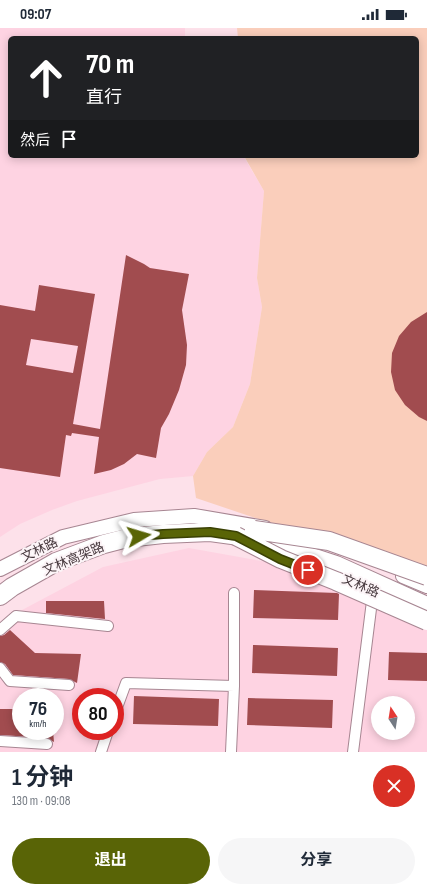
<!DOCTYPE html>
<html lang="zh">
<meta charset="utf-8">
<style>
:root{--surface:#fff;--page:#f6f6f7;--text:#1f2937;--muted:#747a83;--accent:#596406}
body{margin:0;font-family:"Sofia Sans Condensed","Noto Sans SC",sans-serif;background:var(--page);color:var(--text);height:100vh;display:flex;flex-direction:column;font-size:15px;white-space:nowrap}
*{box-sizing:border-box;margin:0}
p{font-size:13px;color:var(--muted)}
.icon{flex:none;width:22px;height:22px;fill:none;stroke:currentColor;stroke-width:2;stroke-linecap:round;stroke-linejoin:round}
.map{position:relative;height:724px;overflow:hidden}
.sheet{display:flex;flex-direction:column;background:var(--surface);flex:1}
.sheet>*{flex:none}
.banner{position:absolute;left:8px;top:8px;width:411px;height:122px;border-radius:6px;box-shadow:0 2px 10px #0003;background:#202124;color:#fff;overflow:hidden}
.needle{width:26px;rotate:348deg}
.controls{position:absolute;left:371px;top:668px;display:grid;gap:8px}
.controls a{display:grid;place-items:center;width:44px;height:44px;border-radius:50%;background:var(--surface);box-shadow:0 2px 10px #0003;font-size:20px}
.speed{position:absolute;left:12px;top:660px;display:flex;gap:8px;font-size:20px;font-weight:700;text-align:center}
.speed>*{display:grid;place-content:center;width:52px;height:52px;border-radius:50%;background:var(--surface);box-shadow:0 2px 10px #0003;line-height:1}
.speed small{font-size:10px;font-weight:400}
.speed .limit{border:6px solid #d22;background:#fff;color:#111}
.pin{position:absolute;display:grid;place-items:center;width:34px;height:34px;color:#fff;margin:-17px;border:2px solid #fff;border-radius:50%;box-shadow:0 1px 4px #0007}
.me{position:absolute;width:44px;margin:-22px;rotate:83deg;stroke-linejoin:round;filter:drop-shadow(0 0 3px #0008)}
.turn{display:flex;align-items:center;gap:14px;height:84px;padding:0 12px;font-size:18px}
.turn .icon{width:52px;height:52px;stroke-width:2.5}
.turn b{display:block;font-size:28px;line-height:34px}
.then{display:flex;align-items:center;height:38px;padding:0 12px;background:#0003;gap:8px;font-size:15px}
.round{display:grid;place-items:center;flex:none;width:42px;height:42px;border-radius:21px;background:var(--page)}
.summary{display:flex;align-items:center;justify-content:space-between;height:68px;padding:0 12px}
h1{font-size:24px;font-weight:700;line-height:30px}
.button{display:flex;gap:8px;margin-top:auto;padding:8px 12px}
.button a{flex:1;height:46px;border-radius:24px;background:var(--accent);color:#fff;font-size:16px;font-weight:700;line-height:46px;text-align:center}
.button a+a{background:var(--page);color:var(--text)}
.status{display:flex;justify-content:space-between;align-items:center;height:28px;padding:0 20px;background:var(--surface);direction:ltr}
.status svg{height:11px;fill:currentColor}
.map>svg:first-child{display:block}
.built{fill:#fed3e2;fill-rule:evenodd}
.green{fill:#facebb}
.building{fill:#a14c4f;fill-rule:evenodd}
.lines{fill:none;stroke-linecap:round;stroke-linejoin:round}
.street-casing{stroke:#a78692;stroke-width:12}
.secondary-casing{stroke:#a78692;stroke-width:16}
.highway-casing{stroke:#a78692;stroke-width:20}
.street{stroke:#fff;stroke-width:10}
.secondary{stroke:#fff;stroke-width:14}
.highway{stroke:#fff;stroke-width:18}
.highway-bridge-casing{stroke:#a78692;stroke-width:20;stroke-linecap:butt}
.highway-bridge{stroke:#fff;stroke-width:18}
.route-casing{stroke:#3a4104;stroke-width:10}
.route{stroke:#596406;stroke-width:7}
.labels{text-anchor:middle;stroke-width:4;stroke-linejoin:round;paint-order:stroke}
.street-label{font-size:13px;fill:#46383d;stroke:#fcf4f7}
</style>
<div class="status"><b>09:07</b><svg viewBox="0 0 49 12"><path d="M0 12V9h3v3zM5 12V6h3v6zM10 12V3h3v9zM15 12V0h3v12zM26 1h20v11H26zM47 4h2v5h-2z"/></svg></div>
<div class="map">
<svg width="427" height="724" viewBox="0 0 427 724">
<rect width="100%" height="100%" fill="#fde1ea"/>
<path class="built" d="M0 0H185V10H10V128L244 129 264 163 257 250 262 279 250 356 233 399 207 424 193 448 160 451 77 473 52 482 20 496 0 509Z
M189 520 267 534 345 563 427 601V724H0V596L7 590 103 539ZM21 669H55V703H21ZM81 669H115V703H81ZM378 675H408V705H378Z"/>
<path class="green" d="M237 0H427V548L196 470 193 448 207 424 233 399 250 356 262 279 257 250 264 163 244 128H417V10H238Z"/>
<path class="building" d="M126 227 144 236 150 240 189 246 182 282 187 317 186 337 179 362 169 386 161 400 156 430 137 426 124 436 111 442 94 446 99 409 72 405 71 408 66 407 60 449 0 440V277L35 283 39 257 95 266 73 396 100 401ZM31 311 78 318 73 345 26 337Z
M427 284V393L419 389 405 377 395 362 391 344 392 325 399 308 411 294Z
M254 562 337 565 339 566 338 592 253 590Z
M46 573H104L105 591 46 585Z
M10 602 35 625 81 626 77 655 69 651 13 647 5 636 0 634V608L4 607Z
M253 617 338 620 337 648 252 645Z
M389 624 427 625V653L388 652Z
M134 668 219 671 218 698 133 696Z
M248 670 333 672 332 700 247 697Z
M0 681H21V703H53L54 714 47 710 0 707Z"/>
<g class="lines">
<g class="street-casing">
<path id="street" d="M0 602 16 588 108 598
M0 640 10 653 69 657
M115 685 126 655 234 658
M0 713 47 716
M101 724 108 703
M231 724 234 658V565
M353 724 373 565"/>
</g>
<g class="secondary-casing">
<path id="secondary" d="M0 541 63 509 134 492 194 488 265 500
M403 548 427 558"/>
</g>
<g class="highway-casing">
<path id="highway" d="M0 568 12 559 56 534 104 516 127 510 163 506 210 504 254 510 336 537 427 578"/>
</g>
<use href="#street" class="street"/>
<use href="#secondary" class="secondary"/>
<use href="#highway" class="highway"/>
<g class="highway-bridge-casing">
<path id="highway-bridge" d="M254 502 329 513 427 548
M236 508 281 531 336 553 427 593"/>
</g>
<use href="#highway-bridge" class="highway-bridge"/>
</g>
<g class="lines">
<g class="route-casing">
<path id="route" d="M139 508 163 506 210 504 236 508 280 531 308 542"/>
</g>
<use href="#route" class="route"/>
</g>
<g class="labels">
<g class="street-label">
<text transform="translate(39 521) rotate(-26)" y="5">文林路</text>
<text transform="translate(73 530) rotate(-23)" y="5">文林高架路</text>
<text transform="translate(361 557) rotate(23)" y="5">文林路</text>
</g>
</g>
</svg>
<div class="controls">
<a><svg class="needle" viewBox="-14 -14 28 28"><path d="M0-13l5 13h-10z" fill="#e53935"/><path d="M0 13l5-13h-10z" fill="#747a83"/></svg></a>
</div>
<div class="speed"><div>76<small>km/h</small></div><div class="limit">80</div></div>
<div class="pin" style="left:308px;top:542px;background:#d93025"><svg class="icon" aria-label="arrive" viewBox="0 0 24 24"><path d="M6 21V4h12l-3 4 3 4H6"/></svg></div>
<svg class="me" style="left:139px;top:508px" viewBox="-20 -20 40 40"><path d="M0-17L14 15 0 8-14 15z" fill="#596406" stroke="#fff" stroke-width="4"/></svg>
<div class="banner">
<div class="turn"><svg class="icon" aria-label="ahead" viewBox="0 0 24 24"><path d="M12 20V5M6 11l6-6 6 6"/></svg><div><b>70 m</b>直行</div></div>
<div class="then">然后<svg class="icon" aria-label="arrive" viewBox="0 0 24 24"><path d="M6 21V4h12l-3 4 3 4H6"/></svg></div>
</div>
</div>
<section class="sheet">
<div class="summary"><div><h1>1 分钟</h1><p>130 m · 09:08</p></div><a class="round" style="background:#d93025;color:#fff"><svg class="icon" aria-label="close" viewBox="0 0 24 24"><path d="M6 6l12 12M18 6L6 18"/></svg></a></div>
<div class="button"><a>退出</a><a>分享</a></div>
</section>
